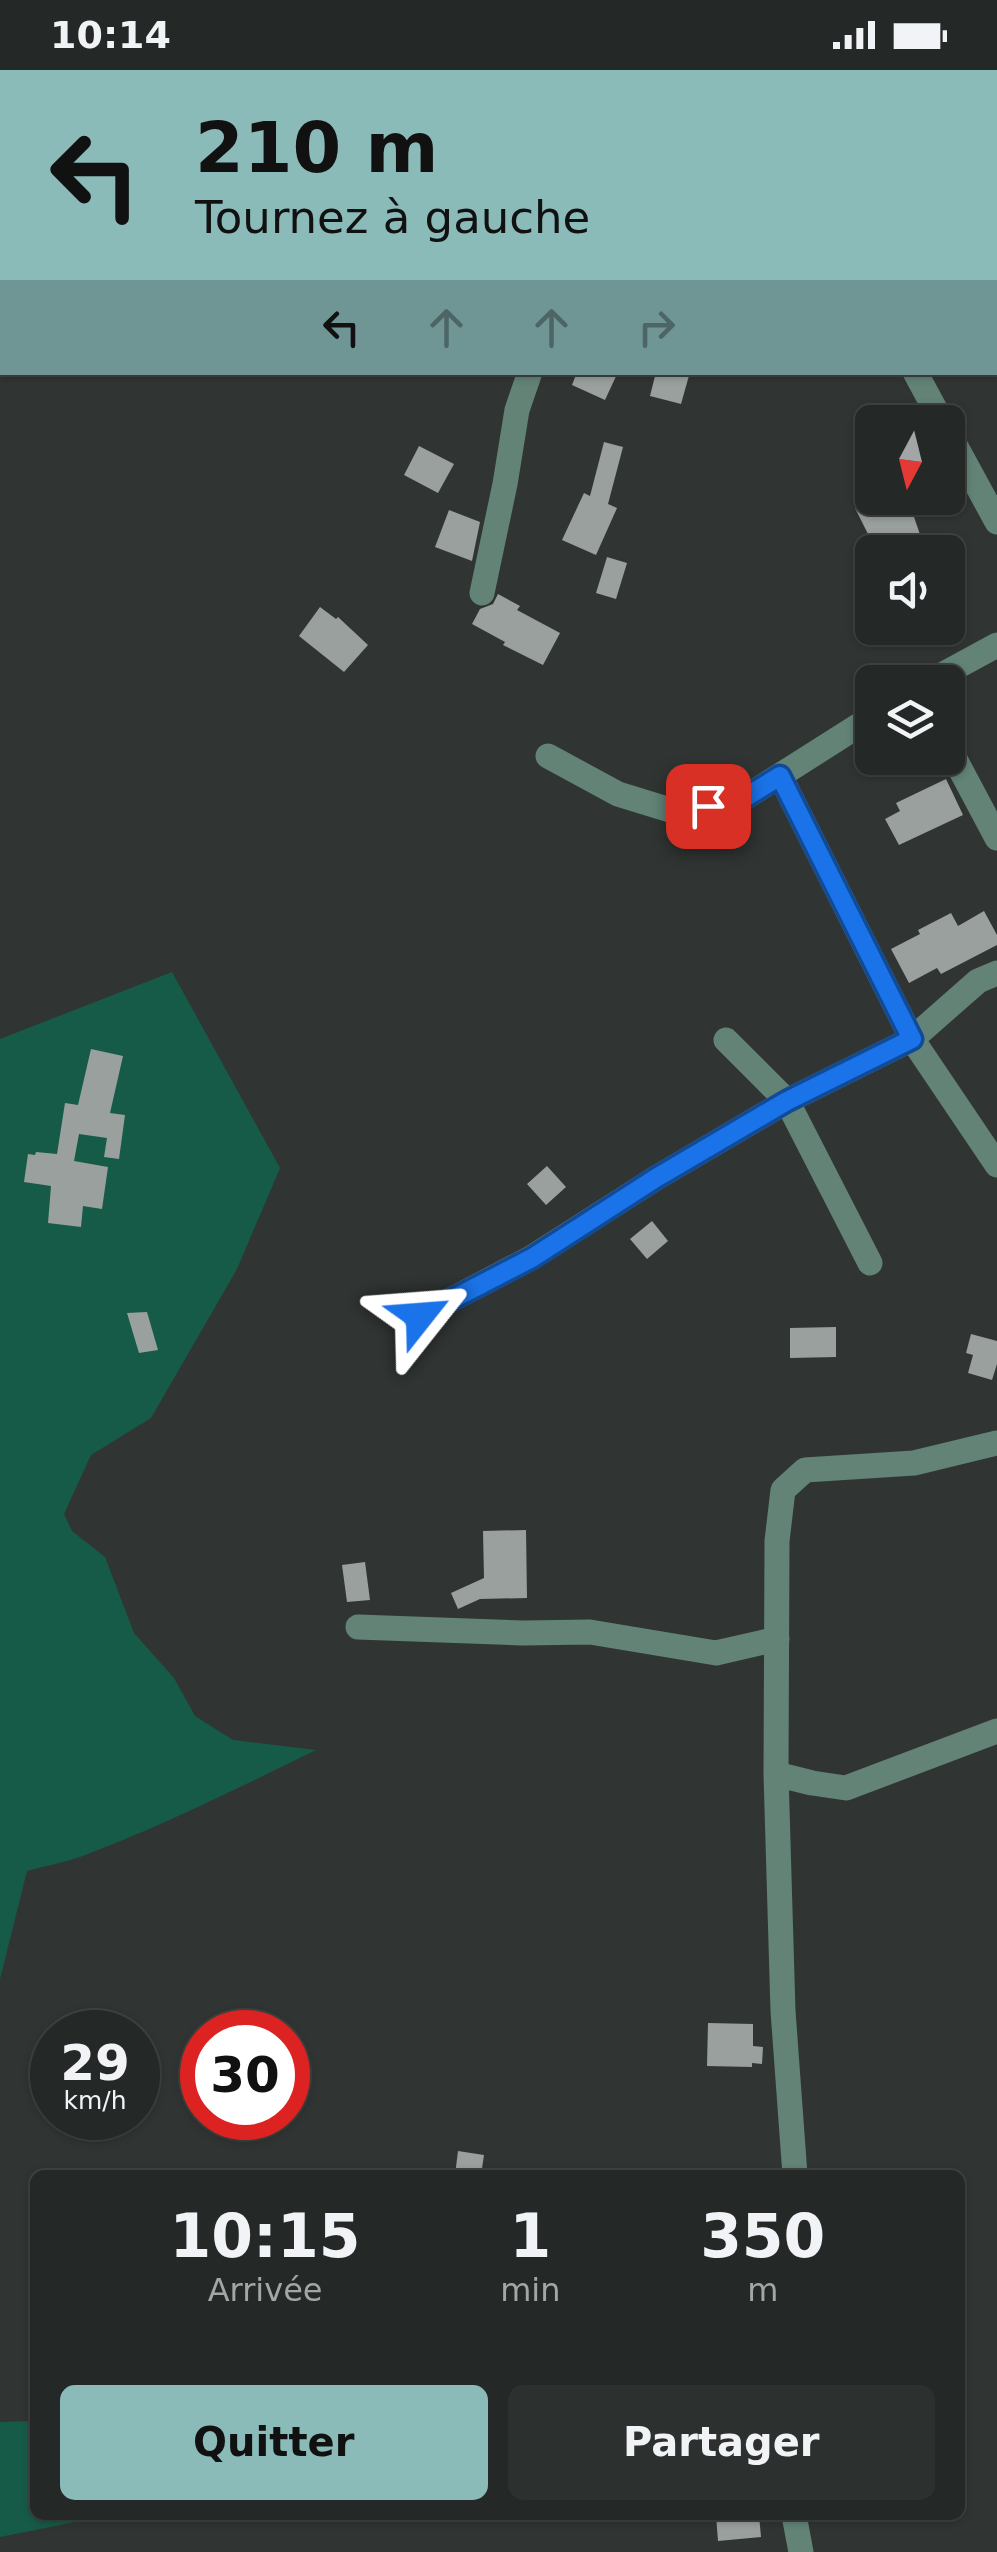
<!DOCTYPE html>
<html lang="fr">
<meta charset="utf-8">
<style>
:root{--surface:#242826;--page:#2c302e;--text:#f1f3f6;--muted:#a3a6a7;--line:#414443;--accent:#8bbbb9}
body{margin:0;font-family:"DejaVu Sans",sans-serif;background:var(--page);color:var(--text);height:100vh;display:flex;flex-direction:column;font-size:38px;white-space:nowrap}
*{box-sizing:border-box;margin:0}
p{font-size:32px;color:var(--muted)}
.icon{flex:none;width:55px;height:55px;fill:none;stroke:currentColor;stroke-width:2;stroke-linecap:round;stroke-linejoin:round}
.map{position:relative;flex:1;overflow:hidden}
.side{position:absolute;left:30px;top:2100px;width:935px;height:350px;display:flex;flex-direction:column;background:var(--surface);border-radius:15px;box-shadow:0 2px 8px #0004,0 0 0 2px var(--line)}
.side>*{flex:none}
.top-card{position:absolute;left:0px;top:0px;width:998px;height:305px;box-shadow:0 2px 8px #0004,0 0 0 2px var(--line);background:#8bbbb9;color:#111;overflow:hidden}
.needle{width:65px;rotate:187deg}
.controls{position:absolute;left:855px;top:335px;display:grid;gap:20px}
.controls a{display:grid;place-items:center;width:110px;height:110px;border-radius:15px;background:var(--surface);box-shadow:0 2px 8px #0004,0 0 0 2px var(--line);font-size:50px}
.speed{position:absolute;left:30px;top:1940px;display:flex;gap:20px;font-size:50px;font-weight:700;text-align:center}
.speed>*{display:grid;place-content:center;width:130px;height:130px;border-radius:50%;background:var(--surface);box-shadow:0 2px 8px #0004,0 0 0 2px var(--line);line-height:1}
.speed small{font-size:25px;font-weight:400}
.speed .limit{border:15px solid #d22;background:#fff;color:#111}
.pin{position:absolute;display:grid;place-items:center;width:85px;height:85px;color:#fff;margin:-42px;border-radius:20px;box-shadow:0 5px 15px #0006}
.me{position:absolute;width:110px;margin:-55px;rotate:62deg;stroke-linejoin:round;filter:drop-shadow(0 0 8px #0008)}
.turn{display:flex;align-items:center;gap:35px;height:210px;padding:0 30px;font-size:45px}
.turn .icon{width:130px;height:130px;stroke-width:2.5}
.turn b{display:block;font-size:70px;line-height:85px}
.lanes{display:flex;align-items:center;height:95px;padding:0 30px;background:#0003;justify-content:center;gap:50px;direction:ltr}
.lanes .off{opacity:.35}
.eta{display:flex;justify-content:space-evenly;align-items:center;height:170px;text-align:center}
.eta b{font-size:60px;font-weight:700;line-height:70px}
.action{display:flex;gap:20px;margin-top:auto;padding:20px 30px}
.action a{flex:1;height:115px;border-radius:15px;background:var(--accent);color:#111;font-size:40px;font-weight:700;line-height:115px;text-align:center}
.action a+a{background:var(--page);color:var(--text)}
.status{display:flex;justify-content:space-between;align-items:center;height:70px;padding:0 50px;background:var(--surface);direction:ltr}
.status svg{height:28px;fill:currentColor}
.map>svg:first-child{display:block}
.green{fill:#165b47}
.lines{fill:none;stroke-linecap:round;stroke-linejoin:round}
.stream{stroke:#475b54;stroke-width:5}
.building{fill:#9aa09d}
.minor{stroke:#628376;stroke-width:25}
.route-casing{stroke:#114b97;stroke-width:25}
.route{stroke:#1a73e8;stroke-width:18}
</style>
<div class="status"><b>10:14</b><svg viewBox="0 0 49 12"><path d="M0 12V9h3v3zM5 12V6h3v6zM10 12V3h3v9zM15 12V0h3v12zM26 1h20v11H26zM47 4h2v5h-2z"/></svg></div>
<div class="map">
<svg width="997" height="2482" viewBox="0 0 997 2482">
<rect width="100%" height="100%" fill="#303533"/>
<path class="green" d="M212 0H997V211L995 210V2H210Z
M172 902 280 1098 237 1199 151 1348 91 1385 64 1444 72 1461 105 1487 134 1563 174 1608 195 1646 233 1670 316 1680C238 1718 161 1757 80 1787 63 1793 44 1796 27 1801L0 1909V969Z
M35 2351V2445H110L0 2467V2352Z"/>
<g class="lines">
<path class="stream" d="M854 0 858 2
M557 2 559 0
M995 32H997"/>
</g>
<path class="building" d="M577 302H618L605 330 572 315Z
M656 302H690L681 334 650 326Z
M604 372 623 377 608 434 617 438 596 485 562 470 584 423 590 426Z
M419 376 454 394 438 423 404 405Z
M948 395 963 423 914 447 926 482H877L855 438 876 428H948Z
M449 440 480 452 472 491 435 477Z
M607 487 627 493 616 529 596 523Z
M498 524 520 536 517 540 560 563 543 595 503 575 505 572 472 554 480 539 493 534Z
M320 537 336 549 338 547 368 575 344 602 299 566Z
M946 709 963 745 899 775 885 749 900 741 896 733Z
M984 841 997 865V875L941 904 937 898 909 913 891 879 920 864 918 860 951 843 958 856Z
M91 979 123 986 110 1043 125 1045 119 1089 104 1087 107 1068 79 1064 74 1091 108 1097 102 1139 83 1136 81 1157 48 1153 51 1116 24 1112 28 1084 35 1085 36 1082 57 1084 65 1033 78 1035Z
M547 1096 566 1117 546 1135 527 1114Z
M652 1151 668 1171 647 1189 630 1169Z
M147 1242 158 1280 139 1283 127 1243Z
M836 1257V1287L790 1288V1258Z
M971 1264 997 1271V1294L992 1310 968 1303 973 1285 966 1283Z
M526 1460 527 1528 480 1529 458 1539 451 1523 484 1508 483 1461Z
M365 1492 370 1530 347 1532 342 1495Z
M708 1953 753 1954V1976L763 1977 762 1994 752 1993V1997L707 1996Z
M458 2081 484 2085 481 2105H455Z
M716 2445H759L761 2467 718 2471Z"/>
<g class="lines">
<path class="minor" d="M776 0 777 2
M915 302 942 352
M948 362 997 452
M482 523 505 414 517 340 530 302
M929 612 997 575
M948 676 997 768
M548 686 618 724 670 740 708 736 746 727 872 647
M780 706 912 969 997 1095
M726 970 787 1031 870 1193
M420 1246 531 1188 656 1108 787 1031 912 969 978 911 997 903
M358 1557 523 1563 590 1562 716 1583 777 1569
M776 1704 777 1471 783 1420 805 1400 914 1393 997 1373
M795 2105 783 1941 776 1704 812 1713 846 1718 997 1661
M794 2445 801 2482"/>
</g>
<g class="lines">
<g class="route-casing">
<path id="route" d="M420 1246 532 1188 656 1108 787 1031 912 969 780 706 746 727 708 736"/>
</g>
<use href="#route" class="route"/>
</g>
</svg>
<div class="controls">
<a><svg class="needle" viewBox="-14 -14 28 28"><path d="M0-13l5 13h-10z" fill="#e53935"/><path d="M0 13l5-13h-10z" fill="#a3a6a7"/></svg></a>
<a><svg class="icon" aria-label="sound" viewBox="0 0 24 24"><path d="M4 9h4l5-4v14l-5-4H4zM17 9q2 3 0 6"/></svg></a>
<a><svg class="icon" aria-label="layers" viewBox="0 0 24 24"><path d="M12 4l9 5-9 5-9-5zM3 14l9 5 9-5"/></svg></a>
</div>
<div class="speed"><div>29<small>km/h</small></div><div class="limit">30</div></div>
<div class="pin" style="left:708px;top:736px;background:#d93025"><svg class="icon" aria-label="arrive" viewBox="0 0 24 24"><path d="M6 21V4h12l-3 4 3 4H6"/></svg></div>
<svg class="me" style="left:420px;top:1246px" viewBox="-20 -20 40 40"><path d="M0-17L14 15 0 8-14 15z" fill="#1a73e8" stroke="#fff" stroke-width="4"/></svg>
<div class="top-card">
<div class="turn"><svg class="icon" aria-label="left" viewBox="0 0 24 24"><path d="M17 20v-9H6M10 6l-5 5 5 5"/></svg><div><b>210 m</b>Tournez à gauche</div></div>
<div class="lanes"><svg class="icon" aria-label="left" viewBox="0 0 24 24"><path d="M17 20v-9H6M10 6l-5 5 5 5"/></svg><svg class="icon off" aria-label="ahead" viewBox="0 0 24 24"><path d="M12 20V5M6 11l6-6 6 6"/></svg><svg class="icon off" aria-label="ahead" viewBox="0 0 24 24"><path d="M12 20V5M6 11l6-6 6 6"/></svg><svg class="icon off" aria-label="right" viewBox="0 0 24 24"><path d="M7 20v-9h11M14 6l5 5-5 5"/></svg></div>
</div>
<section class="side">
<div class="eta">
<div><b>10:15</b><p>Arrivée</p></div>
<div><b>1</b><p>min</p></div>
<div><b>350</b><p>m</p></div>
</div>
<div class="action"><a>Quitter</a><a>Partager</a></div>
</section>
</div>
